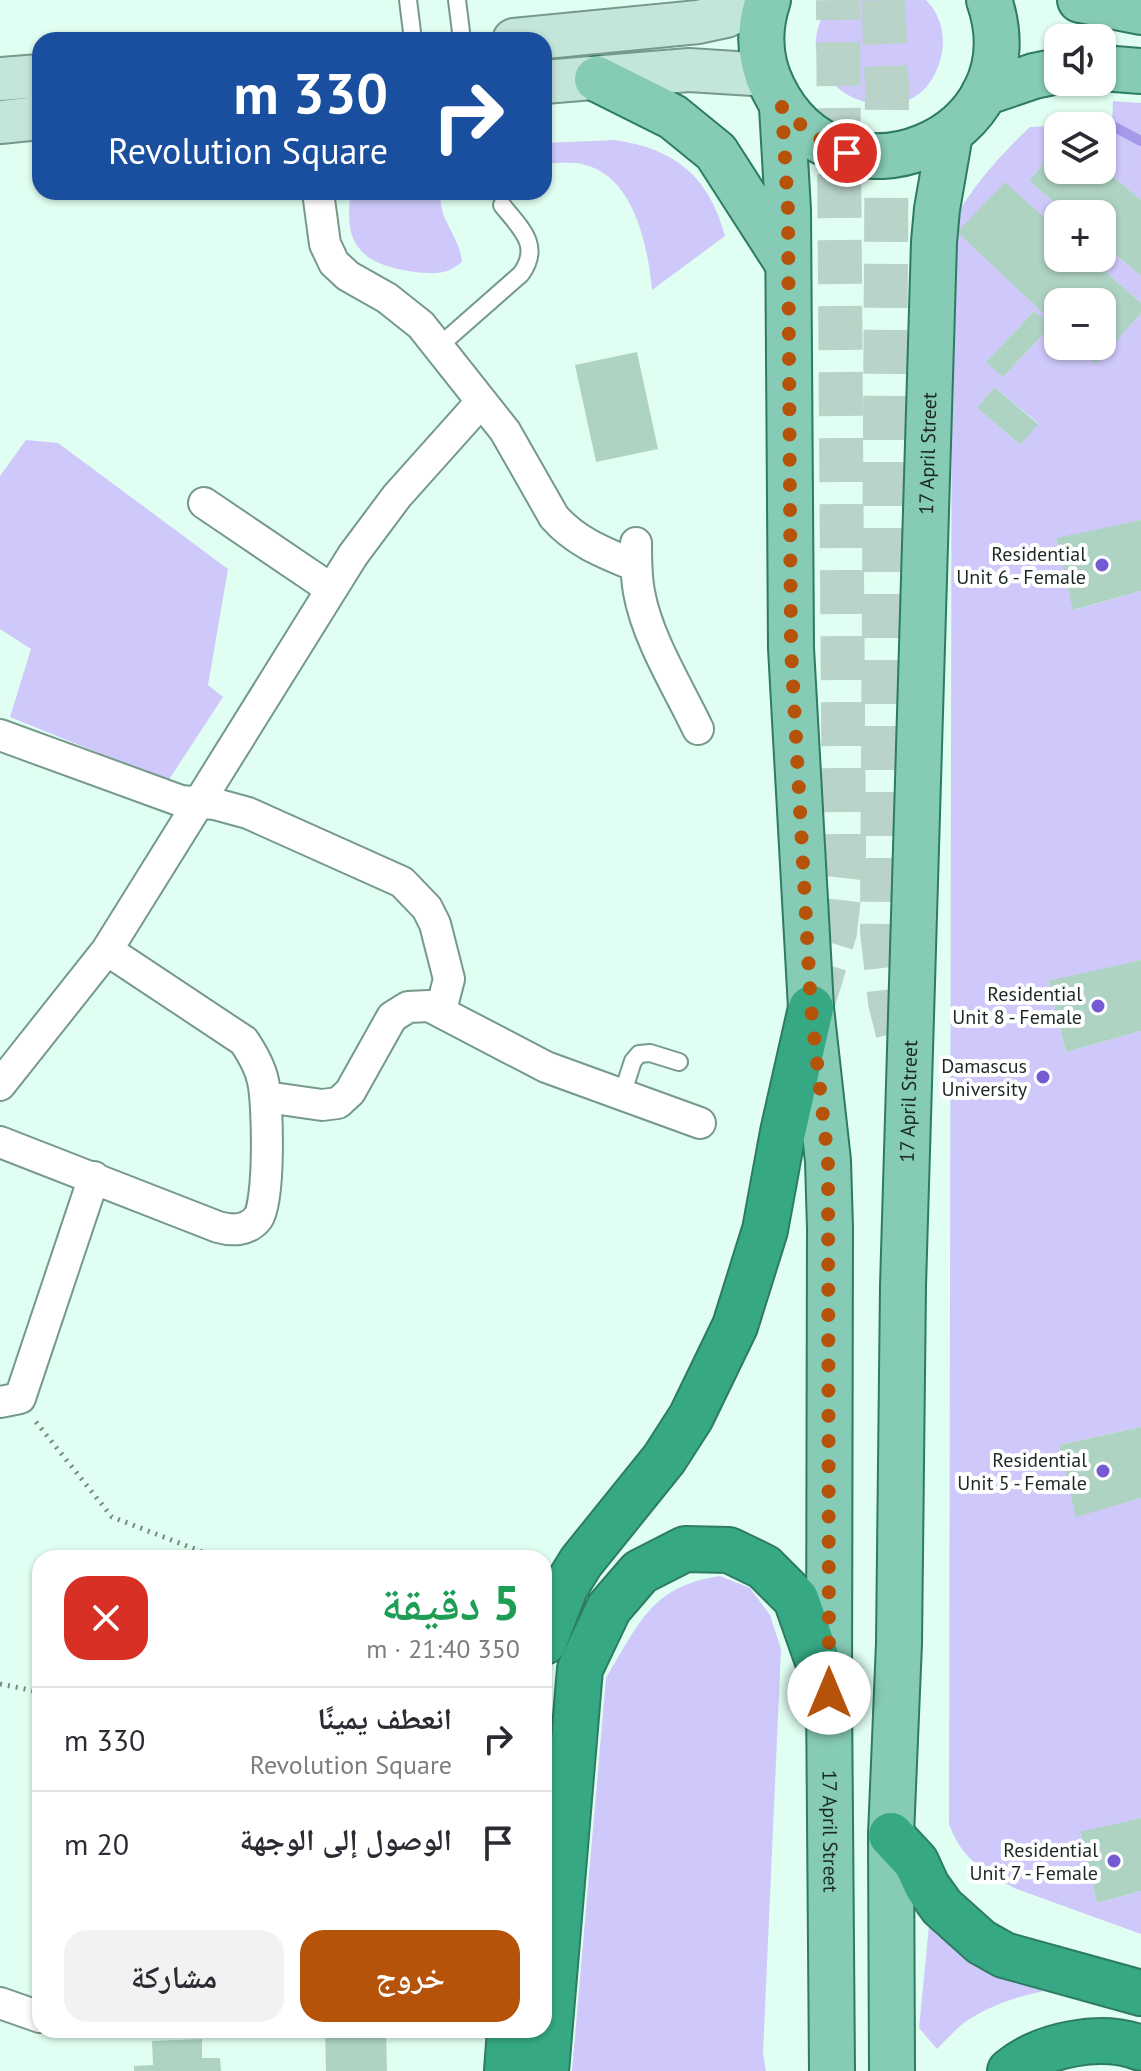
<!DOCTYPE html>
<html lang="ar">
<meta charset="utf-8">
<style>
:root{--surface:#fff;--page:#f2f2f3;--text:#2b2b33;--muted:#7c7c81;--line:#e1e1e2;--accent:#b45309}
body{margin:0;font-family:"PT Sans","Noto Naskh Arabic",sans-serif;background:var(--page);color:var(--text);direction:rtl;height:100vh;display:flex;flex-direction:column;font-size:30px;white-space:nowrap}
*{box-sizing:border-box;margin:0}
p{font-size:26px;color:var(--muted)}
.icon{flex:none;width:44px;height:44px;fill:none;stroke:currentColor;stroke-width:2;stroke-linecap:round;stroke-linejoin:round}
.map{position:relative;flex:1;overflow:hidden;direction:ltr}
.side{position:absolute;left:32px;top:1550px;width:520px;height:488px;display:flex;flex-direction:column;background:var(--surface);border-radius:24px;box-shadow:0 2px 6px #0004;direction:rtl}
.side>*{flex:none}
.banner{position:absolute;left:32px;top:32px;width:520px;height:168px;border-radius:24px;box-shadow:0 2px 6px #0004;direction:rtl;background:#1a4fa0;color:#fff;overflow:hidden}
.controls{position:absolute;left:1044px;top:24px;display:grid;gap:16px}
.controls a{display:grid;place-items:center;width:72px;height:72px;border-radius:16px;background:var(--surface);box-shadow:0 2px 6px #0004;font-size:40px}
.pin{position:absolute;display:grid;place-items:center;width:68px;height:68px;color:#fff;margin:-34px;border:4px solid #fff;border-radius:50%;box-shadow:0 2px 8px #0007}
.me{position:absolute;width:88px;margin:-44px;rotate:0deg;stroke-linejoin:round;filter:drop-shadow(0 0 6px #0008)}
.turn{display:flex;align-items:center;gap:28px;height:168px;padding:0 32px;font-size:36px}
.turn .icon{width:104px;height:104px;stroke-width:2.5}
.turn b{display:block;font-size:56px;line-height:68px}
.round{display:grid;place-items:center;flex:none;width:84px;height:84px;border-radius:24px;background:var(--page)}
.headline{display:flex;align-items:center;justify-content:space-between;height:136px;padding:0 32px}
h1{font-size:48px;font-weight:600;line-height:60px;color:#1e9e55}
.button{display:flex;gap:16px;margin-top:auto;padding:16px 32px}
.button a{flex:1;height:92px;border-radius:24px;background:var(--accent);color:#fff;font-size:32px;font-weight:600;line-height:92px;text-align:center}
.button a+a{background:var(--page);color:var(--text)}
ul{padding:0;list-style:none}
li{display:flex;align-items:center;gap:24px;height:104px;padding:0 32px;border-top:2px solid var(--line)}
li div{flex:1}
li b{display:block;font-size:30px}
li em{font-style:normal}
.map>svg:first-child{display:block}
.green{fill:#cec9fa;fill-rule:evenodd}
.lines{fill:none;stroke-linecap:round;stroke-linejoin:round}
.stream{stroke:#a599e9;stroke-width:10}
.building{fill:#aed3c3}
.primary-tunnel{stroke:#b9d3c8;stroke-width:44;stroke-dasharray:44 22;stroke-linecap:butt}
.lane-casing{stroke:#75998a;stroke-width:20}
.street-casing{stroke:#75998a;stroke-width:34}
.secondary-casing{stroke:#75998a;stroke-width:46}
.primary-casing{stroke:#2d7c62;stroke-width:48}
.highway-casing{stroke:#2d7c62;stroke-width:48}
.path{stroke:#768b82;stroke-width:5;stroke-dasharray:2 6;stroke-linecap:butt}
.lane{stroke:#fff;stroke-width:16}
.street{stroke:#fff;stroke-width:30}
.secondary{stroke:#c3e5da;stroke-width:42}
.primary{stroke:#86cbb5;stroke-width:44}
.highway{stroke:#36a984;stroke-width:44}
.route{stroke:#b45309;stroke-width:14;stroke-dasharray:0 25.2}
.poi-dot{fill:#765ad4;stroke:#fff;stroke-width:3}
.labels{text-anchor:middle;stroke-width:8;stroke-linejoin:round;paint-order:stroke}
.street-label{font-size:20px;fill:#1b2923;stroke:#fff}
.poi-label{font-size:20px;fill:#1b2923;stroke:#fff;text-anchor:end}
</style>
<div class="map">
<svg width="1141" height="2071" viewBox="0 0 1141 2071">
<rect width="100%" height="100%" fill="#e0fef1"/>
<path class="green" d="M833 0H926C941 15 946 37 941 57 918 155 765 86 833 0Z
M1113 101 1141 103V200L1102 167V126H1058V147L1029 181 1068 214H1058V230L1005 183 958 232 1058 327V346H1078L1096 363 1141 313V520L1056 539 1074 610 1141 591V960L1048 982 1066 1052 1141 1031V1427L1059 1445 1077 1516 1141 1498V1818L1080 1833 1097 1903 1141 1891V1934L1014 1888C983 1871 961 1858 949 1824L952 223C973 186 999 156 1030 127L1107 123 1112 125ZM1034 311 1050 327 1003 377 987 361ZM994 387 1038 423 1021 445 977 408Z
M615 140C675 149 709 176 725 236L652 290C648 246 634 175 582 164 570 162 556 163 544 164V143Z
M351 192H441C437 219 460 236 462 262 446 275 434 274 415 272 363 265 342 246 351 192Z
M1102 243 1141 276V303L1090 258H1102Z
M26 440 58 443 228 569 208 685 223 697 168 781 10 717 31 649 0 629V476Z
M720 1576 750 1588 770 1615 781 1649 763 2053 766 2071H572L606 1678C639 1624 651 1586 720 1576Z
M930 1916 1068 1987C1032 1992 996 2001 965 2022 955 2030 946 2040 937 2049L919 2028Z"/>
<g class="lines">
<path class="stream" d="M1107 123 1141 141"/>
</g>
<path class="building" d="M1058 147V170H1102V167L1141 200V276L1102 243V214H1068L1029 181Z
M1005 182 1058 230V258H1090L1141 303V313L1096 364 1078 346H1102V302H1058V327L957 232Z
M1034 311 1051 326 1003 377 986 362Z
M637 352 658 449 596 462 575 365Z
M994 387 1038 424 1021 445 977 408Z
M1141 520V591L1073 610 1056 538Z
M1141 960V1031L1066 1052 1048 981Z
M1141 1427V1498L1076 1517 1059 1445Z
M1141 1818V1891L1097 1903 1080 1832Z
M325 2030H386L387 2071H326Z
M202 2039V2058H220L221 2071H134V2066L153 2065 152 2041Z"/>
<g class="lines">
<path class="primary-tunnel" d="M883 0 887 85 882 931 890 1002 903 1054
M812 1006 835 932 844 853 838 0"/>
<g class="lane-casing">
<path id="lane" d="M408 0 413 40
M457 0 462 40
M438 347 521 274C542 245 520 228 502 205
M622 1095 633 1061 639 1054 650 1053 679 1062"/>
</g>
<g class="street-casing">
<path id="street" d="M318 192 325 244 334 263 348 276 387 298 421 325 505 431 554 517C577 543 605 553 636 566
M204 503 331 589
M636 543C636 559 636 576 639 592 647 638 678 687 698 729
M0 735 181 801 215 804 248 813 402 882 427 908 435 924 449 979 441 1010
M0 1085 107 950 353 555 397 496 481 402
M266 1097 322 1105 338 1103 350 1092 392 1017 408 1007 429 1006 546 1067 700 1123
M0 1142 218 1227C232 1231 248 1231 258 1218 270 1202 268 1102 263 1081 260 1066 252 1053 244 1041L107 950
M0 1402 20 1398 94 1177
M0 2003 40 2017"/>
</g>
<g class="secondary-casing">
<path id="secondary" d="M514 40 698 22 726 16 760 0
M0 79 40 76
M544 82 689 70 767 75
M0 122 40 118"/>
</g>
<g class="primary-casing">
<g id="primary">
<path d="M768 0C758 30 759 60 773 88 838 222 1038 140 989 0"/>
<path d="M1080 0 1141 12"/>
<path d="M1102 68 1141 71"/>
<path d="M597 79 673 117 716 152 788 264"/>
<path d="M984 93 1034 76 1058 71"/>
<path id="s1" d="M782 107 788 210 791 648 811 1008 828 1161 830 1228 829 1693 832 2071"/>
<path id="s2" d="M892 2071 891 1835 899 1643 903 1286 934 242 937 209 950 134"/>
</g>
</g>
<g class="highway-casing">
<path id="highway" d="M544 1642 565 1588 581 1562 664 1459 691 1417 735 1326 765 1230 783 1132 811 1008
M891 1835 916 1862 927 1886 942 1907 981 1942 1004 1955 1141 1993
M507 2071 510 2030
M546 2071 580 1669 609 1608 640 1572 685 1549 729 1550 764 1567 796 1599 829 1693
M1010 2071C1043 2044 1101 2033 1141 2048"/>
</g>
<path class="path" d="M36 1422 112 1517 218 1558
M0 1684 40 1692"/>
<use href="#lane" class="lane"/>
<use href="#street" class="street"/>
<use href="#secondary" class="secondary"/>
<use href="#primary" class="primary"/>
<use href="#highway" class="highway"/>
</g>
<g class="lines">
<path class="route" d="M829 1693 828 1161 811 1008 791 648 788 210 782 107C802 128 820 141 847 153"/>
</g>
<g class="poi-dot">
<circle cx="1102" cy="565" r="8"/>
<circle cx="1098" cy="1006" r="8"/>
<circle cx="1043" cy="1077" r="8"/>
<circle cx="1103" cy="1471" r="8"/>
<circle cx="1114" cy="1861" r="8"/>
</g>
<g class="labels">
<g class="street-label">
<text dy="7" stroke="none"><textPath href="#s2" startOffset="1618">17 April Street</textPath></text>
<text dy="7" stroke="none"><textPath href="#s2" startOffset="970">17 April Street</textPath></text>
<text dy="7" stroke="none"><textPath href="#s1" startOffset="1726">17 April Street</textPath></text>
</g>
<g class="poi-label">
<text x="1086" y="561">Residential<tspan x="1086" dy="23">Unit 6 - Female</tspan></text>
<text x="1082" y="1001">Residential<tspan x="1082" dy="23">Unit 8 - Female</tspan></text>
<text x="1027" y="1073">Damascus<tspan x="1027" dy="23">University</tspan></text>
<text x="1087" y="1467">Residential<tspan x="1087" dy="23">Unit 5 - Female</tspan></text>
<text x="1098" y="1857">Residential<tspan x="1098" dy="23">Unit 7 - Female</tspan></text>
</g>
</g>
</svg>
<div class="controls">
<a><svg class="icon" aria-label="sound" viewBox="0 0 24 24"><path d="M4 9h4l5-4v14l-5-4H4zM17 9q2 3 0 6"/></svg></a>
<a><svg class="icon" aria-label="layers" viewBox="0 0 24 24"><path d="M12 4l9 5-9 5-9-5zM3 14l9 5 9-5"/></svg></a>
<a>+</a>
<a>−</a>
</div>
<div class="pin" style="left:847px;top:153px;background:#d93025"><svg class="icon" aria-label="arrive" viewBox="0 0 24 24"><path d="M6 21V4h12l-3 4 3 4H6"/></svg></div>
<svg class="me" style="left:829px;top:1693px" viewBox="-20 -20 40 40"><circle r="19" fill="#fff"/><path d="M0-13L10 11 0 6-10 11z" fill="#b45309"/></svg>
<div class="banner">
<div class="turn"><svg class="icon" aria-label="right" viewBox="0 0 24 24"><path d="M7 20v-9h11M14 6l5 5-5 5"/></svg><div><b>330 m</b>Revolution Square</div></div>
</div>
<section class="side">
<div class="headline"><div><h1>5 دقيقة</h1><p>350 m · 21:40</p></div><a class="round" style="background:#d93025;color:#fff"><svg class="icon" aria-label="close" viewBox="0 0 24 24"><path d="M6 6l12 12M18 6L6 18"/></svg></a></div>
<ul>
<li><svg class="icon" aria-label="right" viewBox="0 0 24 24"><path d="M7 20v-9h11M14 6l5 5-5 5"/></svg><div><b>انعطف يمينًا</b><p>Revolution Square</p></div><em>330 m</em></li>
<li><svg class="icon" aria-label="arrive" viewBox="0 0 24 24"><path d="M6 21V4h12l-3 4 3 4H6"/></svg><div><b>الوصول إلى الوجهة</b></div><em>20 m</em></li>
</ul>
<div class="button"><a>خروج</a><a>مشاركة</a></div>
</section>
</div>
